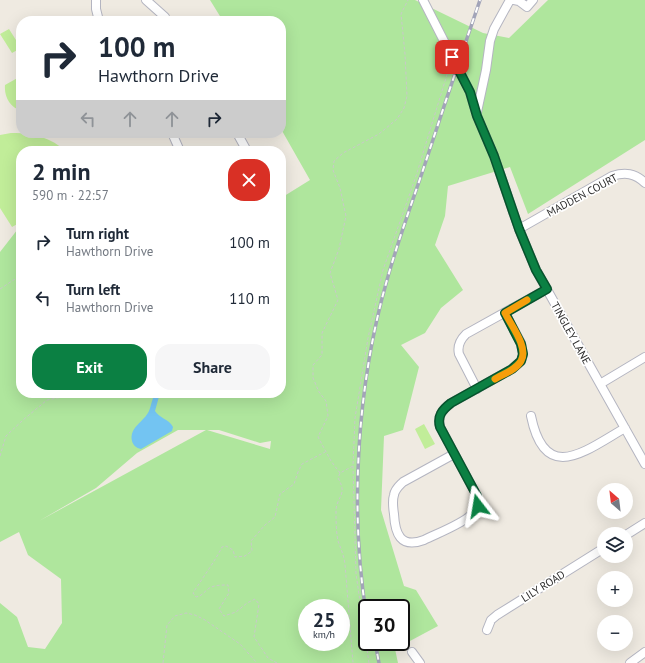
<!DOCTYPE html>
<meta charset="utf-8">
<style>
:root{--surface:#fff;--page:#f6f6f7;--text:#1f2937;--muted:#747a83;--accent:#0b8043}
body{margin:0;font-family:"PT Sans",sans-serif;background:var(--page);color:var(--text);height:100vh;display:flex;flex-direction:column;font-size:15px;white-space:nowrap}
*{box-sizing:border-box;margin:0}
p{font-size:13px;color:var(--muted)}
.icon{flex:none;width:22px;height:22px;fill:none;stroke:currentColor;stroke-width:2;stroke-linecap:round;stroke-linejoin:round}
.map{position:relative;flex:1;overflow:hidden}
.side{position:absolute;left:16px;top:146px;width:270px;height:252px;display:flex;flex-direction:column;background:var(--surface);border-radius:16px;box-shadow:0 4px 16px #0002}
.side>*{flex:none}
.top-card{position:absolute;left:16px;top:16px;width:270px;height:122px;border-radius:16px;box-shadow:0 4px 16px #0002;background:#fff;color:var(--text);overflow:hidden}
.needle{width:26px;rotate:332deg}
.buttons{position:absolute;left:597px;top:483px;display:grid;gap:8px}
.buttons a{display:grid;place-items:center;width:36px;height:36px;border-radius:50%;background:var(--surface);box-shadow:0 4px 16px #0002;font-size:20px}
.speed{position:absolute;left:298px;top:599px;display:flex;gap:8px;font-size:20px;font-weight:700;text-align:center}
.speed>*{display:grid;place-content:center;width:52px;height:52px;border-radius:50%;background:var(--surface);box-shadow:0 4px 16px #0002;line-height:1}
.speed small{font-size:10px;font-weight:400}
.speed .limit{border:2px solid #111;border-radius:6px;background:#fff;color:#111}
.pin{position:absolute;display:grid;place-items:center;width:34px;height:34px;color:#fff;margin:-17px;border-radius:8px;box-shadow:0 2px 6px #0006}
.me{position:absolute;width:44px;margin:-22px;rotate:346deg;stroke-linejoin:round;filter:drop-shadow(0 0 3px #0008)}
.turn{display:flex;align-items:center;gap:14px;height:84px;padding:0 16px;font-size:18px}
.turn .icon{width:52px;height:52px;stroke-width:2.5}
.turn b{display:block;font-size:28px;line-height:34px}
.lanes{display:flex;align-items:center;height:38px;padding:0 16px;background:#0003;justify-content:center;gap:20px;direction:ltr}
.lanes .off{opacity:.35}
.round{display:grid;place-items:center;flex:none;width:42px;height:42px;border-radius:16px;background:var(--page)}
.summary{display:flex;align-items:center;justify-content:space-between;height:68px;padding:0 16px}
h1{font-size:24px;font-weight:700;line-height:30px}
.primary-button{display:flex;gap:8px;margin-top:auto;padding:8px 16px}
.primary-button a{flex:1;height:46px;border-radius:16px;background:var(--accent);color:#fff;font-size:16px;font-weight:700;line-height:46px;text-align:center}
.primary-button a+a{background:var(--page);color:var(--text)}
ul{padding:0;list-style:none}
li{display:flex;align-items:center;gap:12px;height:56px;padding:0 16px}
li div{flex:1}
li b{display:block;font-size:15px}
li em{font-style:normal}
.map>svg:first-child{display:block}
.green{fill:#afe69d;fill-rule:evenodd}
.pitch{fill:#c1ed99}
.water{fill:#73c4f2}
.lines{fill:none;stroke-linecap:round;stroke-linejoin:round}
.minor-casing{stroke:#b4b5c1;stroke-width:10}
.path{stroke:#c9c9c9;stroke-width:1;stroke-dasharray:3 2;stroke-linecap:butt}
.minor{stroke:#fff;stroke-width:8}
.rail-casing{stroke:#a2a4b8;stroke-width:3.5}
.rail{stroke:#fff;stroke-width:2;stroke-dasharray:6;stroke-linecap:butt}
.route-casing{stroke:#07532c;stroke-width:10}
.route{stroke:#0b8043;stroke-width:7}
.slow{stroke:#f59e0b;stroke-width:7}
.labels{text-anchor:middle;stroke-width:3.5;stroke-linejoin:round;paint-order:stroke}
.street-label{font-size:11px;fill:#2e2e2e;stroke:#fff}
</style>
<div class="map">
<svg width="645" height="663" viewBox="0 0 645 663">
<rect width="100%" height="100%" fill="#efeae1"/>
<path class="green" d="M210 0H415L483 33 509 38 548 0H645V140L528 214 510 167 448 186 445 216 435 245 463 290 441 308 425 333 401 345 419 367 403 430 384 436 381 510 404 586 416 590 438 626 395 649 398 663H0V603L17 617 28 647 45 649 62 623 61 579 28 555 19 532 0 542V252L21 225V393H281V198L310 180 281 129V21H223ZM178 430H206L39 521 96 488 137 453ZM207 430H219L260 443 271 441 270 449ZM307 608H341V642H307ZM367 608H401V642H367Z"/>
<path class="pitch" d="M9 29 21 48 12 53 0 34Z
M21 76V111C10 107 4 97 5 85Z
M11 133C31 132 50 137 66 151H21V222L12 227 0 208V135Z
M424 424 435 444 425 449 415 429Z"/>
<path class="water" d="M155 393H160L155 411C159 418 169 419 173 427L172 431 141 449C136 448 133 445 132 441 129 427 144 422 149 411 151 406 152 399 155 393Z"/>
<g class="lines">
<g class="minor-casing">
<path id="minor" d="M96 0V9L99 21
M146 0 165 17
M423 0 470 92 477 116 494 156 519 229 536 270 645 464
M514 0 519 1 527 7 533 0
M477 112 486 70 490 41 494 29 510 0
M172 133 180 151
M237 133 247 151
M519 229 612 176C625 172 635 173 645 183
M600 384 645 357
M477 389 459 354C457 346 460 340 466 334L547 289
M531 416C545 485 585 451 625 428
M454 454 403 482C399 486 395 489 394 495 392 501 393 507 394 514 395 533 400 549 424 540 436 534 462 524 471 515 477 510 479 503 477 496L440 427C437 416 442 410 451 403L512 369 521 361 523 355 521 343 505 313
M626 535 645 523
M487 630 491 620 497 615 604 548
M412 652 420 663
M630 663 645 652"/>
</g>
<path class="path" d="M0 289 21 275
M0 456 6 436 23 420 47 400 68 396 73 393
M353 466 340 473 338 478C348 495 337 496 336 510 336 519 336 531 338 541 341 549 344 556 345 564L353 663
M340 473 331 461 318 437 328 416 326 401 319 392 313 378V365L322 355V333L338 300 330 273 339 249 346 216 340 188 333 170 334 161 343 153 379 134 397 119 404 108 407 96 405 54 401 14 408 0
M163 663 167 625 175 616 186 613 195 615 205 620 240 644 257 663
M277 663 268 658 254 637 259 604 255 599 247 603 236 612 224 616 219 609 229 593 228 585C221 585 213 585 208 589 203 593 202 596 196 597L193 593C203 577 214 563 222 547L226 546 233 550 235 557 245 556 252 551 251 541 265 525 275 517 280 494 294 484 298 472 302 464 325 452
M369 663 356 574 353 466 355 418 368 338 383 270 416 176 449 68"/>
<use href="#minor" class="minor"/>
<g class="rail-casing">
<path id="rail" d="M367 619C349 511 357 385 387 280 397 244 410 208 422 173 441 115 460 58 480 0
M375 642 379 663"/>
</g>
<use href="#rail" class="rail"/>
</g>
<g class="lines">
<g class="route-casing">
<path id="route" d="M452 57 470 92 477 116 494 156 519 229 536 270 547 289 505 313 521 344 523 354 521 361 512 369 451 403C442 410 437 416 440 427L477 496 479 502 478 506"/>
</g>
<use href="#route" class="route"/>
<path class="slow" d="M495 379C503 374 516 370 521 361 529 348 511 325 505 313L527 300"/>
</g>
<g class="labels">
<g class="street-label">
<text transform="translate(582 195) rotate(-28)" y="4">MADDEN COURT</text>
<text transform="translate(571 333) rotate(61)" y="4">TINGLEY LANE</text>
<text transform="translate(543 586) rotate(-32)" y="4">LILY ROAD</text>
</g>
</g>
</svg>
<div class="buttons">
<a><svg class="needle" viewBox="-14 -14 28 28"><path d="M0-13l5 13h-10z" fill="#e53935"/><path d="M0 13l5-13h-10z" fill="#747a83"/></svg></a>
<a><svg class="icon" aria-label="layers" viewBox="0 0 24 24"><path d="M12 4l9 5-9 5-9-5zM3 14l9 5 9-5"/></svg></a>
<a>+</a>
<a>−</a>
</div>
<div class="speed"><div>25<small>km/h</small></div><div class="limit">30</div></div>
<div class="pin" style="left:452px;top:57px;background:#d93025"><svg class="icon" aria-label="arrive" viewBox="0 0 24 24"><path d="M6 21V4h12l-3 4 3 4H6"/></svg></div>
<svg class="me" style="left:478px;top:506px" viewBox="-20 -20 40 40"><path d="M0-17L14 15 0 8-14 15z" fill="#0b8043" stroke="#fff" stroke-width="4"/></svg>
<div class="top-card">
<div class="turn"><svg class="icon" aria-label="right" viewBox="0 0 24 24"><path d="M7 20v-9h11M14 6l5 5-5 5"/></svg><div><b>100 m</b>Hawthorn Drive</div></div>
<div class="lanes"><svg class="icon off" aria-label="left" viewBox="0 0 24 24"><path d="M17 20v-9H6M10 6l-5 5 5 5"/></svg><svg class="icon off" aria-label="ahead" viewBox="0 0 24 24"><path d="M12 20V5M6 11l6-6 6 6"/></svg><svg class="icon off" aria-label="ahead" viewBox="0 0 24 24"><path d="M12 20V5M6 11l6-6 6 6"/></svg><svg class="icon" aria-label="right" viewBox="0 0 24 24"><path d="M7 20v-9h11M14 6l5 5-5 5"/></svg></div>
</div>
<section class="side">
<div class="summary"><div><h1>2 min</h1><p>590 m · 22:57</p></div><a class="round" style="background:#d93025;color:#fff"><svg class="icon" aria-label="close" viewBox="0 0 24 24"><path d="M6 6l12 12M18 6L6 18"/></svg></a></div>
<ul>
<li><svg class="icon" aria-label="right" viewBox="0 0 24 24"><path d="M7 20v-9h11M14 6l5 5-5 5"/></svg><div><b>Turn right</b><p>Hawthorn Drive</p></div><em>100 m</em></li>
<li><svg class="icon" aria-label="left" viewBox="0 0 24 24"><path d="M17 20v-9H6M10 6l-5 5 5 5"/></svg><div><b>Turn left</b><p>Hawthorn Drive</p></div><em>110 m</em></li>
</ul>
<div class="primary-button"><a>Exit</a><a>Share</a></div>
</section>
</div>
